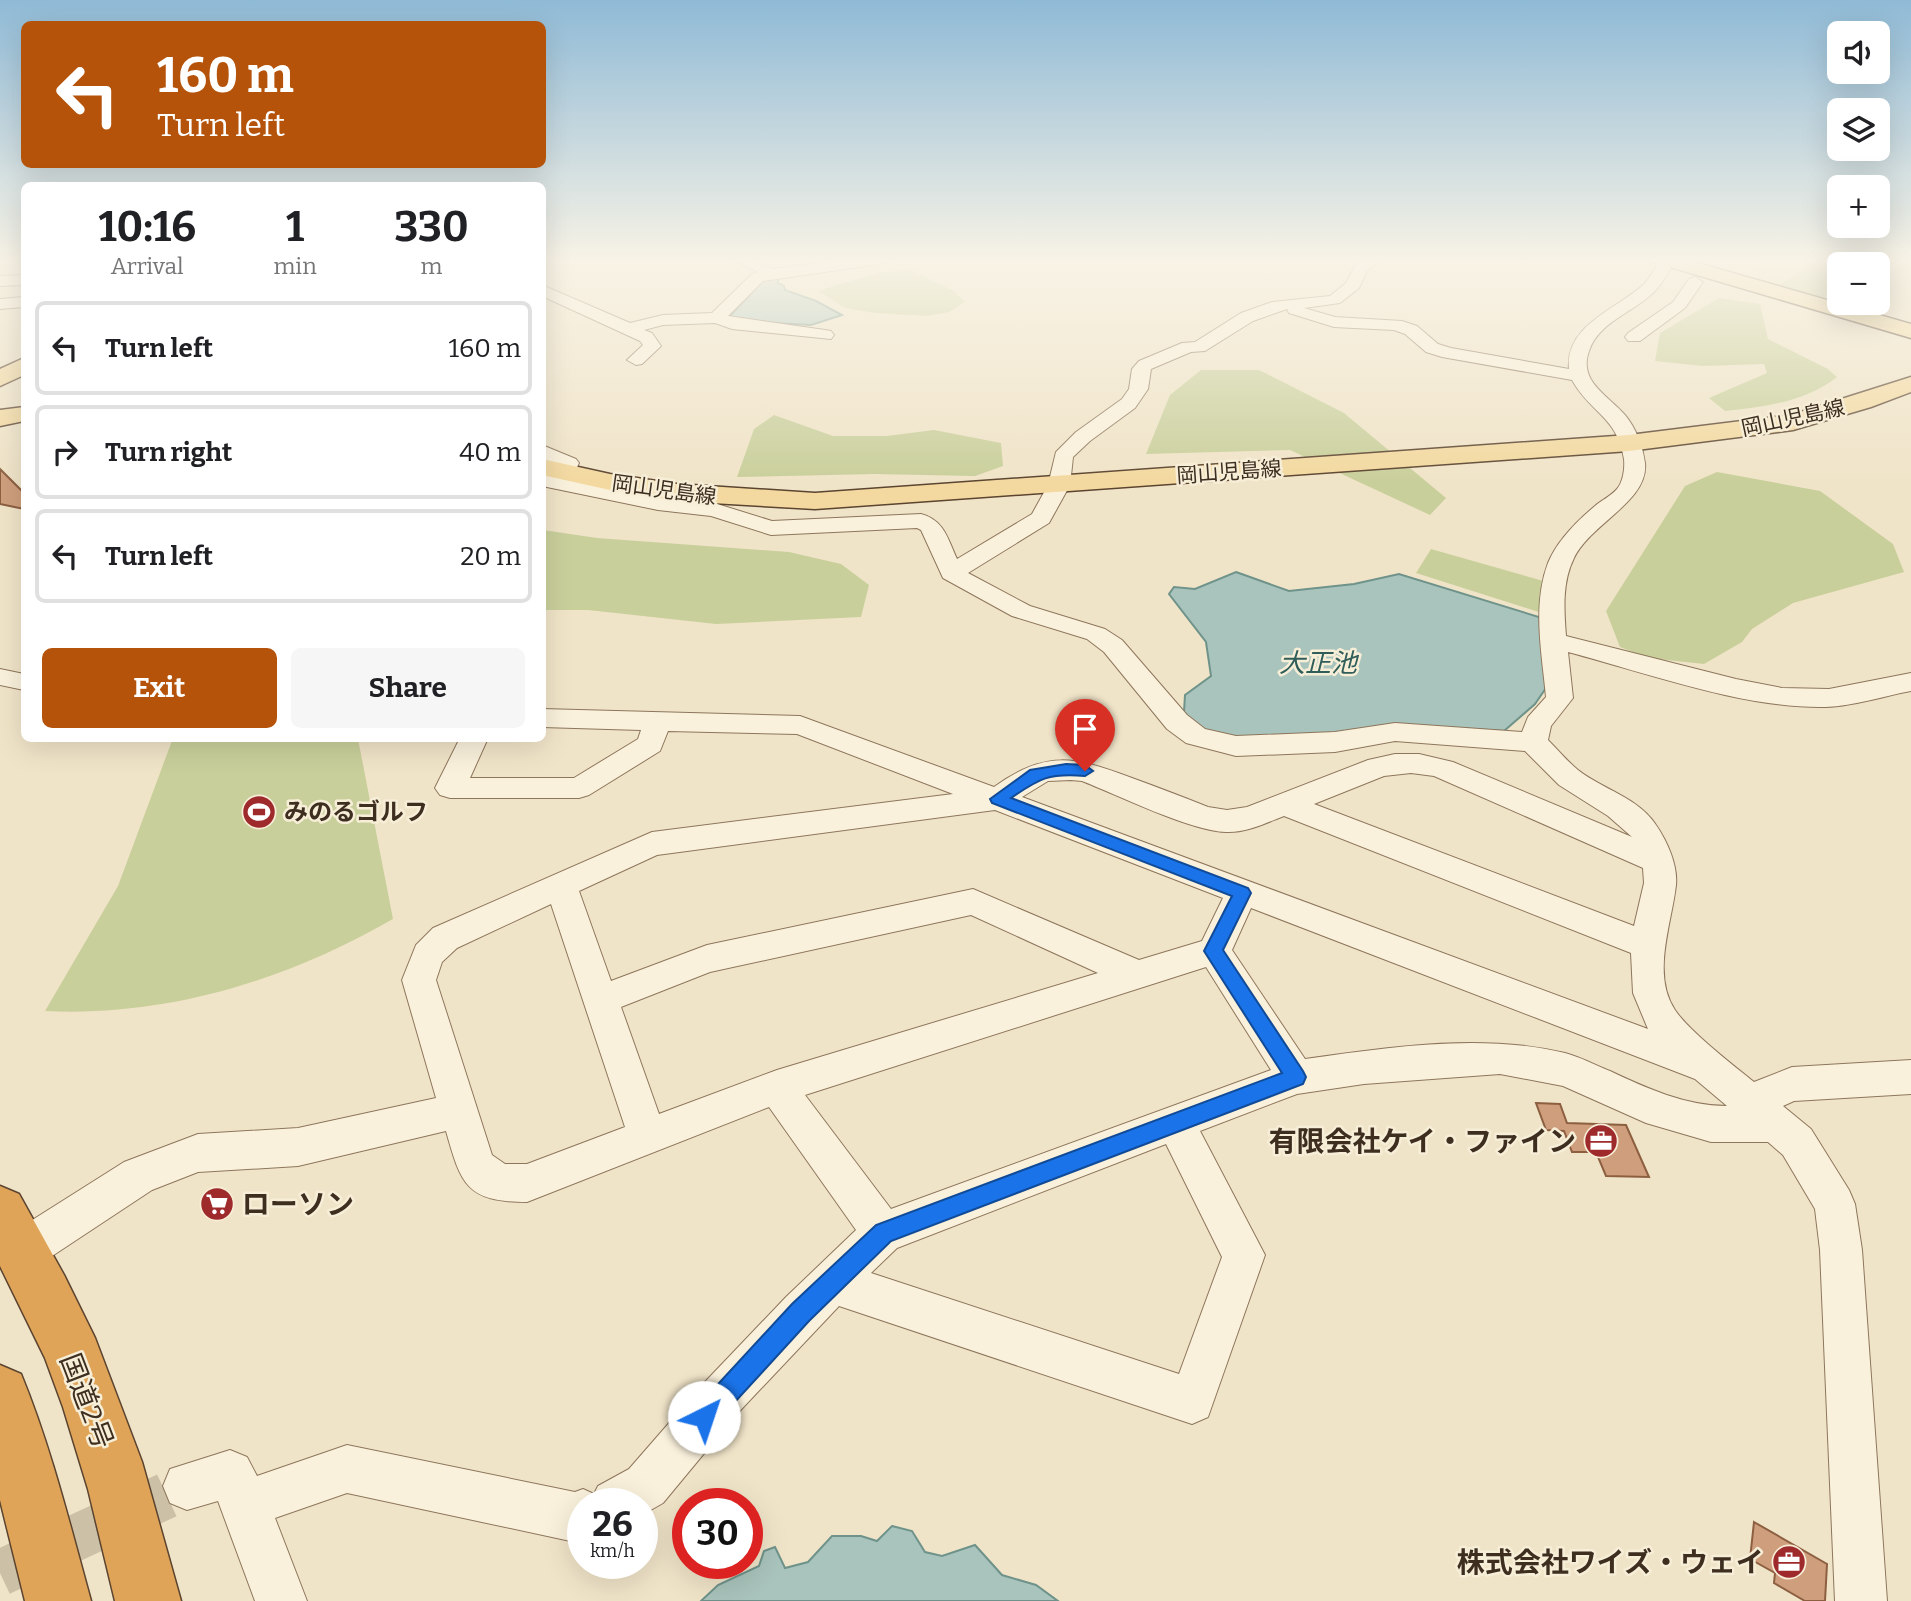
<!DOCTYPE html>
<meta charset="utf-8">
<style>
:root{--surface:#fff;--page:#f6f6f6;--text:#202124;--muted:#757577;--line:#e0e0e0;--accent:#b45309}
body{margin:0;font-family:Bitter,"Noto Sans JP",serif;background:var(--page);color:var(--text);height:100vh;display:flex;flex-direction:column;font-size:26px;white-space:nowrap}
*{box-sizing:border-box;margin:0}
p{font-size:23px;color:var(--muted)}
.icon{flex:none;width:38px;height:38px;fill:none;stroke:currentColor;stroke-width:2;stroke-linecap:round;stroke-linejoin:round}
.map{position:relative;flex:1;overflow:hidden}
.sheet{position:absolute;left:21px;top:182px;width:525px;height:560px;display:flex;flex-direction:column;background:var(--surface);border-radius:10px;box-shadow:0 7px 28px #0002}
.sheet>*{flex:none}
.banner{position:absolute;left:21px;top:21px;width:525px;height:147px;border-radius:10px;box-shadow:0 7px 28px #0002;background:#b45309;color:#fff;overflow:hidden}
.fabs{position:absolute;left:1827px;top:21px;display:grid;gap:14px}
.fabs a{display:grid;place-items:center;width:63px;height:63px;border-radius:10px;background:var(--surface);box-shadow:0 7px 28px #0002;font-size:35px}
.speed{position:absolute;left:567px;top:1488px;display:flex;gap:14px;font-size:35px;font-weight:700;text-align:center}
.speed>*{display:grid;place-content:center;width:91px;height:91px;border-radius:50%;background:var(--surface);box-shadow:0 7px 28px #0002;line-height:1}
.speed small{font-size:18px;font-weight:400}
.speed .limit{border:10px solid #d22;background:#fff;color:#111}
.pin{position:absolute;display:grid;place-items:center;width:60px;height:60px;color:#fff;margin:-72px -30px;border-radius:50% 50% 50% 0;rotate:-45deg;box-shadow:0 0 7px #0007}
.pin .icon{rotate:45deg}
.me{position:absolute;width:77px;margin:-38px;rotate:41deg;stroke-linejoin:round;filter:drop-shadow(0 0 5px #0008)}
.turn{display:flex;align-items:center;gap:24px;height:147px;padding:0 21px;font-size:32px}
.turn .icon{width:91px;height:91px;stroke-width:2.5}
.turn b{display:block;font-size:49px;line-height:60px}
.eta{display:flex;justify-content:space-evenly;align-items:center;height:119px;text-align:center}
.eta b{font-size:42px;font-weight:700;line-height:49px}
.button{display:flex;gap:14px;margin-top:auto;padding:14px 21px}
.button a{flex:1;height:80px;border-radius:10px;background:var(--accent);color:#fff;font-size:28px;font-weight:700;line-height:80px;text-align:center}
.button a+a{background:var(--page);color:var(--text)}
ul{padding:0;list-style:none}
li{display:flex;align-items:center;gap:21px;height:94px;margin:0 14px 10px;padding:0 7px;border:4px solid var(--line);border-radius:10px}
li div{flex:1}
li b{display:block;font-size:26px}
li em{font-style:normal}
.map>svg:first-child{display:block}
.farmland{fill:#e6deb5}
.green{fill:#c9cf9b}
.water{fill:#a9c4bc;stroke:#6f938a;stroke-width:2}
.building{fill:#cf9f7d;stroke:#8d5f41;stroke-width:2}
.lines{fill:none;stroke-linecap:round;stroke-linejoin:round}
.minor-tunnel{stroke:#ccc0a6;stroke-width:46;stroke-dasharray:46 23;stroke-linecap:butt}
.minor-casing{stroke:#8d765c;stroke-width:2}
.major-casing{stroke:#5b4430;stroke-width:3}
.highway-casing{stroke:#5b4430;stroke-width:3}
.minor{fill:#faf1dc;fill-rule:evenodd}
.major{fill:#f3d9a0;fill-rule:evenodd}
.highway{fill:#e0a458;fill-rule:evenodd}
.route{fill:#1a73e8;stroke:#114b97;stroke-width:2}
.labels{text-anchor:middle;stroke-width:5;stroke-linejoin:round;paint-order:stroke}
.far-street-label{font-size:21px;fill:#3d2e20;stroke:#f7eed8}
.poi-label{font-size:24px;font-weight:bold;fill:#3d2e20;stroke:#f7eed8;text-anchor:start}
.water-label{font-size:26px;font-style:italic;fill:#2f5d5a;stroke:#f7eed8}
.near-poi-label{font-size:28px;font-weight:bold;fill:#3d2e20;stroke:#f7eed8;text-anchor:end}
.near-street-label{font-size:28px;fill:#3d2e20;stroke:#f7eed8}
</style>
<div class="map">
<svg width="1911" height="1601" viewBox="0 0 1911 1601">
<rect width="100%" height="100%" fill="#f0e4c8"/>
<path class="farmland" d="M1766 258H1816L1777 286 1757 279 1758 264Z
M1850 258H1911V274L1905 272Z"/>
<path class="green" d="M1819 258H1844L1869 264H1839V286L1824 298 1849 304 1846 307 1755 280 1778 286Z
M910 270 952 290 965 302 949 312 928 316 875 313 845 308 818 291 879 272Z
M1719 298 1760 304 1768 339 1828 369 1837 377C1805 402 1765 407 1725 411L1709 398 1767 373 1764 364 1702 366 1655 361 1660 333Z
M1201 370H1259L1344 413 1446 498 1430 515 1290 450 1146 454 1170 395Z
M774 415 833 436H887L934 430 1001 443 1003 466 975 476 874 474 737 477 754 429Z
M1717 472 1820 491 1893 544 1904 572 1793 603 1752 629 1742 642 1704 664 1648 658 1620 647 1606 611 1685 486Z
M543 530 597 538 789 552 841 564 869 585 861 617 716 624 588 610H543Z
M1431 549 1547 582 1542 613 1416 573Z
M173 738 358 739 393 919C287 980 168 1017 45 1011L118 886Z"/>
<path class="water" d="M778 276V283L784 286 785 290 816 301 842 315 811 325 735 321 728 318 760 284 761 278Z
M1236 572 1289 591 1354 584 1399 574 1542 618 1548 685 1535 704 1504 731 1394 724 1330 737 1231 741 1196 727 1184 712 1185 695 1211 676 1206 642 1169 594 1174 587 1195 589Z
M892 1526 912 1531 925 1552 942 1556 975 1545 1002 1575 1036 1585 1058 1601H701L718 1585 759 1566 764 1551 775 1547 785 1568 808 1562 832 1536H861L877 1541Z"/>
<path class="building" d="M0 469 24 493V509L0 504Z
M1536 1103 1560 1104 1567 1123 1626 1125 1649 1177 1606 1176 1596 1152H1572L1564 1131 1546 1130Z
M1754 1522 1827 1564 1825 1601H1805L1774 1583 1775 1573 1750 1559Z"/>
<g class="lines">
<path class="minor-tunnel" d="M0 1573 187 1486"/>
<g class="minor-casing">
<path id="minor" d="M730 258H750L773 269 856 258H894L886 263 763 281 728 316 825 330 831 331 834 335 831 339 732 329 715 323 663 325 644 330 652 333 661 346 642 364 636 365 627 360 643 345 640 341 542 296V285L630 323 663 315 712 313 751 275 758 272Z
M1365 258H1382L1367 271 1359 288 1340 303 1304 308 1335 317 1402 321 1417 326 1438 344 1451 348 1569 369C1565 325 1617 309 1643 285 1651 278 1655 267 1661 258H1673L1675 260C1669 271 1663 283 1655 291 1635 312 1599 321 1589 351 1578 382 1608 395 1625 415 1636 428 1643 447 1645 463 1649 501 1590 524 1574 558 1562 582 1564 610 1566 636L1736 679 1782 688 1829 689 1911 673V691C1884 696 1854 706 1826 707 1745 709 1647 673 1568 652L1573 698 1551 726 1548 740C1558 750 1567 761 1578 770 1602 789 1639 798 1656 825 1667 841 1678 865 1676 885 1672 923 1651 974 1675 1010 1690 1032 1733 1065 1754 1082L1792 1067 1911 1060V1094L1794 1101 1783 1106 1811 1129 1849 1190 1855 1204 1862 1250 1887 1601H1835L1820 1250 1815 1209 1783 1155 1768 1142H1711L1646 1123 1563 1086 1500 1074 1364 1084 1297 1094 1200 1131 1265 1255 1208 1417 1192 1424 839 1306 735 1416 663 1503 642 1515V1503H583V1539L575 1542 347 1493 275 1518 307 1601H255L218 1501 187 1510 170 1503 163 1486 170 1469 230 1450 247 1457 257 1476 347 1445 575 1492 583 1489 594 1494 598 1486 629 1469 703 1384 786 1297 856 1230 769 1107 527 1202C466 1202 461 1184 446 1131L298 1166 198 1172 152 1190 37 1266 22 1272 7 1266 1 1251 7 1236 124 1162 198 1134 298 1128 436 1098 402 980 416 945 433 928 652 832 953 794 797 734 668 731 660 751 589 795 579 798H450L440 795 435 788 460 738H488L470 778H574L638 739 641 730 542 727V709L800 716 994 787C1046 749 1076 757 1132 778 1157 787 1183 797 1208 807L1227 810 1247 807 1368 760 1395 754H1419L1453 762 1632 837 1608 816 1559 785 1525 751 1395 741 1335 752 1236 756 1186 743 1167 729 1104 652 1087 639 1012 616 943 578 921 530 917 528 771 535 711 516 658 510 542 486V473L553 475 557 465 542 459V445L576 459 579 463 571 480 658 496 714 503 772 521 921 514C944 520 948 539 957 559L1032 514 1048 485 1056 452 1076 432 1122 399 1129 389 1132 369 1139 361 1182 343 1195 342 1241 313 1272 302 1330 296 1346 283 1355 266ZM1287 309 1289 313 1334 327 1394 330 1405 334 1426 352 1442 357 1572 380C1590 413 1617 416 1624 459 1625 469 1623 482 1617 489 1611 496 1602 500 1595 506 1577 521 1557 541 1548 563 1532 605 1542 654 1546 697L1528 717 1522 732 1395 723 1335 732 1236 736 1205 729 1187 715 1122 640 1105 629 1030 606 968 573 1049 523 1070 485 1073 457 1090 441 1135 408 1148 389 1151 369 1191 352 1205 351 1253 321ZM1411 773 1434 776 1643 868 1644 883 1634 926 1314 804 1384 776ZM1071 780 1082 781C1118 795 1190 831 1226 832 1246 833 1266 823 1284 816L1631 953 1633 993 1648 1029 1022 797 1048 781ZM995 810 1223 898 1202 941 1139 960 973 889 707 945 611 981 579 891 657 855ZM551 904 625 1127 527 1164H505L492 1155 436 980 442 962 457 948ZM1251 908 1695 1079 1727 1106C1686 1106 1646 1088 1610 1071 1595 1065 1580 1057 1565 1053 1481 1033 1390 1047 1305 1059L1232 950ZM971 915 1098 973 777 1070 659 1114 621 1007 710 972ZM1206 967 1271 1070 891 1209 805 1095ZM1166 1144 1222 1257 1179 1374 871 1273 897 1248Z
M24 275V285L0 286V276Z
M1695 277 1703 282 1685 308 1640 341H1628L1625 337 1628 333 1673 302 1689 279Z
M24 297V307L0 309V299Z
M0 669 24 674V690L0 685Z"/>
</g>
<g class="major-casing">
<path id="major" d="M1650 258H1680L1911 324V338L1653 262Z
M24 358V375L0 386V369Z
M1911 377V392L1871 407 1793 430 1629 451 815 509 677 501 610 490 542 475V459L610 474 677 484 815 493 1629 435 1791 415Z
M24 407V421L0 426V410Z"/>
</g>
<g class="highway-casing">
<path id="highway" d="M0 1186 19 1194 64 1275 95 1338 142 1462 181 1601H115L88 1489 63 1407 45 1358 0 1266Z
M0 1365 21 1374C51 1447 70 1525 91 1601H25L0 1500Z"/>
</g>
<use href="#minor" class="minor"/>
<use href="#major" class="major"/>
<use href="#highway" class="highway"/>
</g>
<linearGradient id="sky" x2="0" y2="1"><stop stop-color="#8fbad6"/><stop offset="0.54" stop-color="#f8f3e6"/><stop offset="1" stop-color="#f8f3e6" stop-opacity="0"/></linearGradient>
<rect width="1911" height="482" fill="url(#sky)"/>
<path class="route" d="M1066 764 1085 765 1093 771 1085 776C1049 773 1040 778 1011 798L1248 888 1251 893 1223 950 1303 1071 1306 1077 1303 1084 891 1241 809 1321 713 1426 704 1430 695 1426 692 1417 695 1409 792 1304 876 1225 1282 1073 1204 951 1232 896 992 803 990 799 1030 770Z"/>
<defs>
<g id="stadium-disc" transform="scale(1.75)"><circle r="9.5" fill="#9e2a2b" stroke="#f7eed8"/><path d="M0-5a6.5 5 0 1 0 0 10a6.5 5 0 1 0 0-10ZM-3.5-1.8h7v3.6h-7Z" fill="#fff"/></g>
<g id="office-disc" transform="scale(1.75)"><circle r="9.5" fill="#9e2a2b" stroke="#f7eed8"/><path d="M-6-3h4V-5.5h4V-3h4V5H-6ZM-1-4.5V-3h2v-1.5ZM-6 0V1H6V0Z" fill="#fff"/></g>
<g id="supermarket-disc" transform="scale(1.75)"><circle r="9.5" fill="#9e2a2b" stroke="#f7eed8"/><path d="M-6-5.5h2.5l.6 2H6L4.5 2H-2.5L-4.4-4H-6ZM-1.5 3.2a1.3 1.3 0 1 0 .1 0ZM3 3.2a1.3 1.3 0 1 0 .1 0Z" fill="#fff"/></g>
</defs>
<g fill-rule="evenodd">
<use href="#stadium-disc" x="259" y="812"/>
<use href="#office-disc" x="1601" y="1141"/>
<use href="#supermarket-disc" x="217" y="1204"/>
<use href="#office-disc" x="1789" y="1562"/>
</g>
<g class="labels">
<g class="far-street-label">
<text transform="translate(1793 418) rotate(-12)" y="7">岡山児島線</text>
<text transform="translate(1229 472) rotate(-4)" y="7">岡山児島線</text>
<text transform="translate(664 490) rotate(8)" y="7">岡山児島線</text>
</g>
<g class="poi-label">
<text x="284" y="820">みのるゴルフ</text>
</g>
<g class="water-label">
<text x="1318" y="672">大正池</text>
</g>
<g class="near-poi-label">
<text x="1576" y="1151">有限会社ケイ・ファイン</text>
<text x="242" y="1214" text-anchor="start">ローソン</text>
<text x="1764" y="1572">株式会社ワイズ・ウェイ</text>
</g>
<g class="near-street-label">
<text transform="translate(87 1401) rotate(69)" y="10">国道2号</text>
</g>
</g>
</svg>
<div class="fabs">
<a><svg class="icon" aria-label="sound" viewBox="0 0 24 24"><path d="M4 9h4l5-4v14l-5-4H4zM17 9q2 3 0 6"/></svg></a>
<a><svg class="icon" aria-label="layers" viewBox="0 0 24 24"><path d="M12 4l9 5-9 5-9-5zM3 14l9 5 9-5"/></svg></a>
<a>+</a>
<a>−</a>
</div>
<div class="speed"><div>26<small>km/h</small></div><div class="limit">30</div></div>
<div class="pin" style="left:1085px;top:771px;background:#d93025"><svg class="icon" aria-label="arrive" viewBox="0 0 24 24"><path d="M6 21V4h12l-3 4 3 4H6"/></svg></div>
<svg class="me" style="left:704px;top:1417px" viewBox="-20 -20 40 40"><circle r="19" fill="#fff"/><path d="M0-13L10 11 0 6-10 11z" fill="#1a73e8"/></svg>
<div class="banner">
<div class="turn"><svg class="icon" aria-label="left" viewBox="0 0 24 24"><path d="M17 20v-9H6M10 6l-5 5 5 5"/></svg><div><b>160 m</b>Turn left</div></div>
</div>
<section class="sheet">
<div class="eta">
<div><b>10:16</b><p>Arrival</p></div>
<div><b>1</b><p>min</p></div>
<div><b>330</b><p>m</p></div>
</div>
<ul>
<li><svg class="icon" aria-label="left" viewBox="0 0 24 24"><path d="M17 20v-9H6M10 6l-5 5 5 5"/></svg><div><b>Turn left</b></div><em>160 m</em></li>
<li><svg class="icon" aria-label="right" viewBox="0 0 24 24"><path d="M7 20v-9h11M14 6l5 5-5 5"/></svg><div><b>Turn right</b></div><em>40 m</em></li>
<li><svg class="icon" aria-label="left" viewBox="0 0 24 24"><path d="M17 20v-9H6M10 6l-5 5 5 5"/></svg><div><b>Turn left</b></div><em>20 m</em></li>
</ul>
<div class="button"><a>Exit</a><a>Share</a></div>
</section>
</div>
